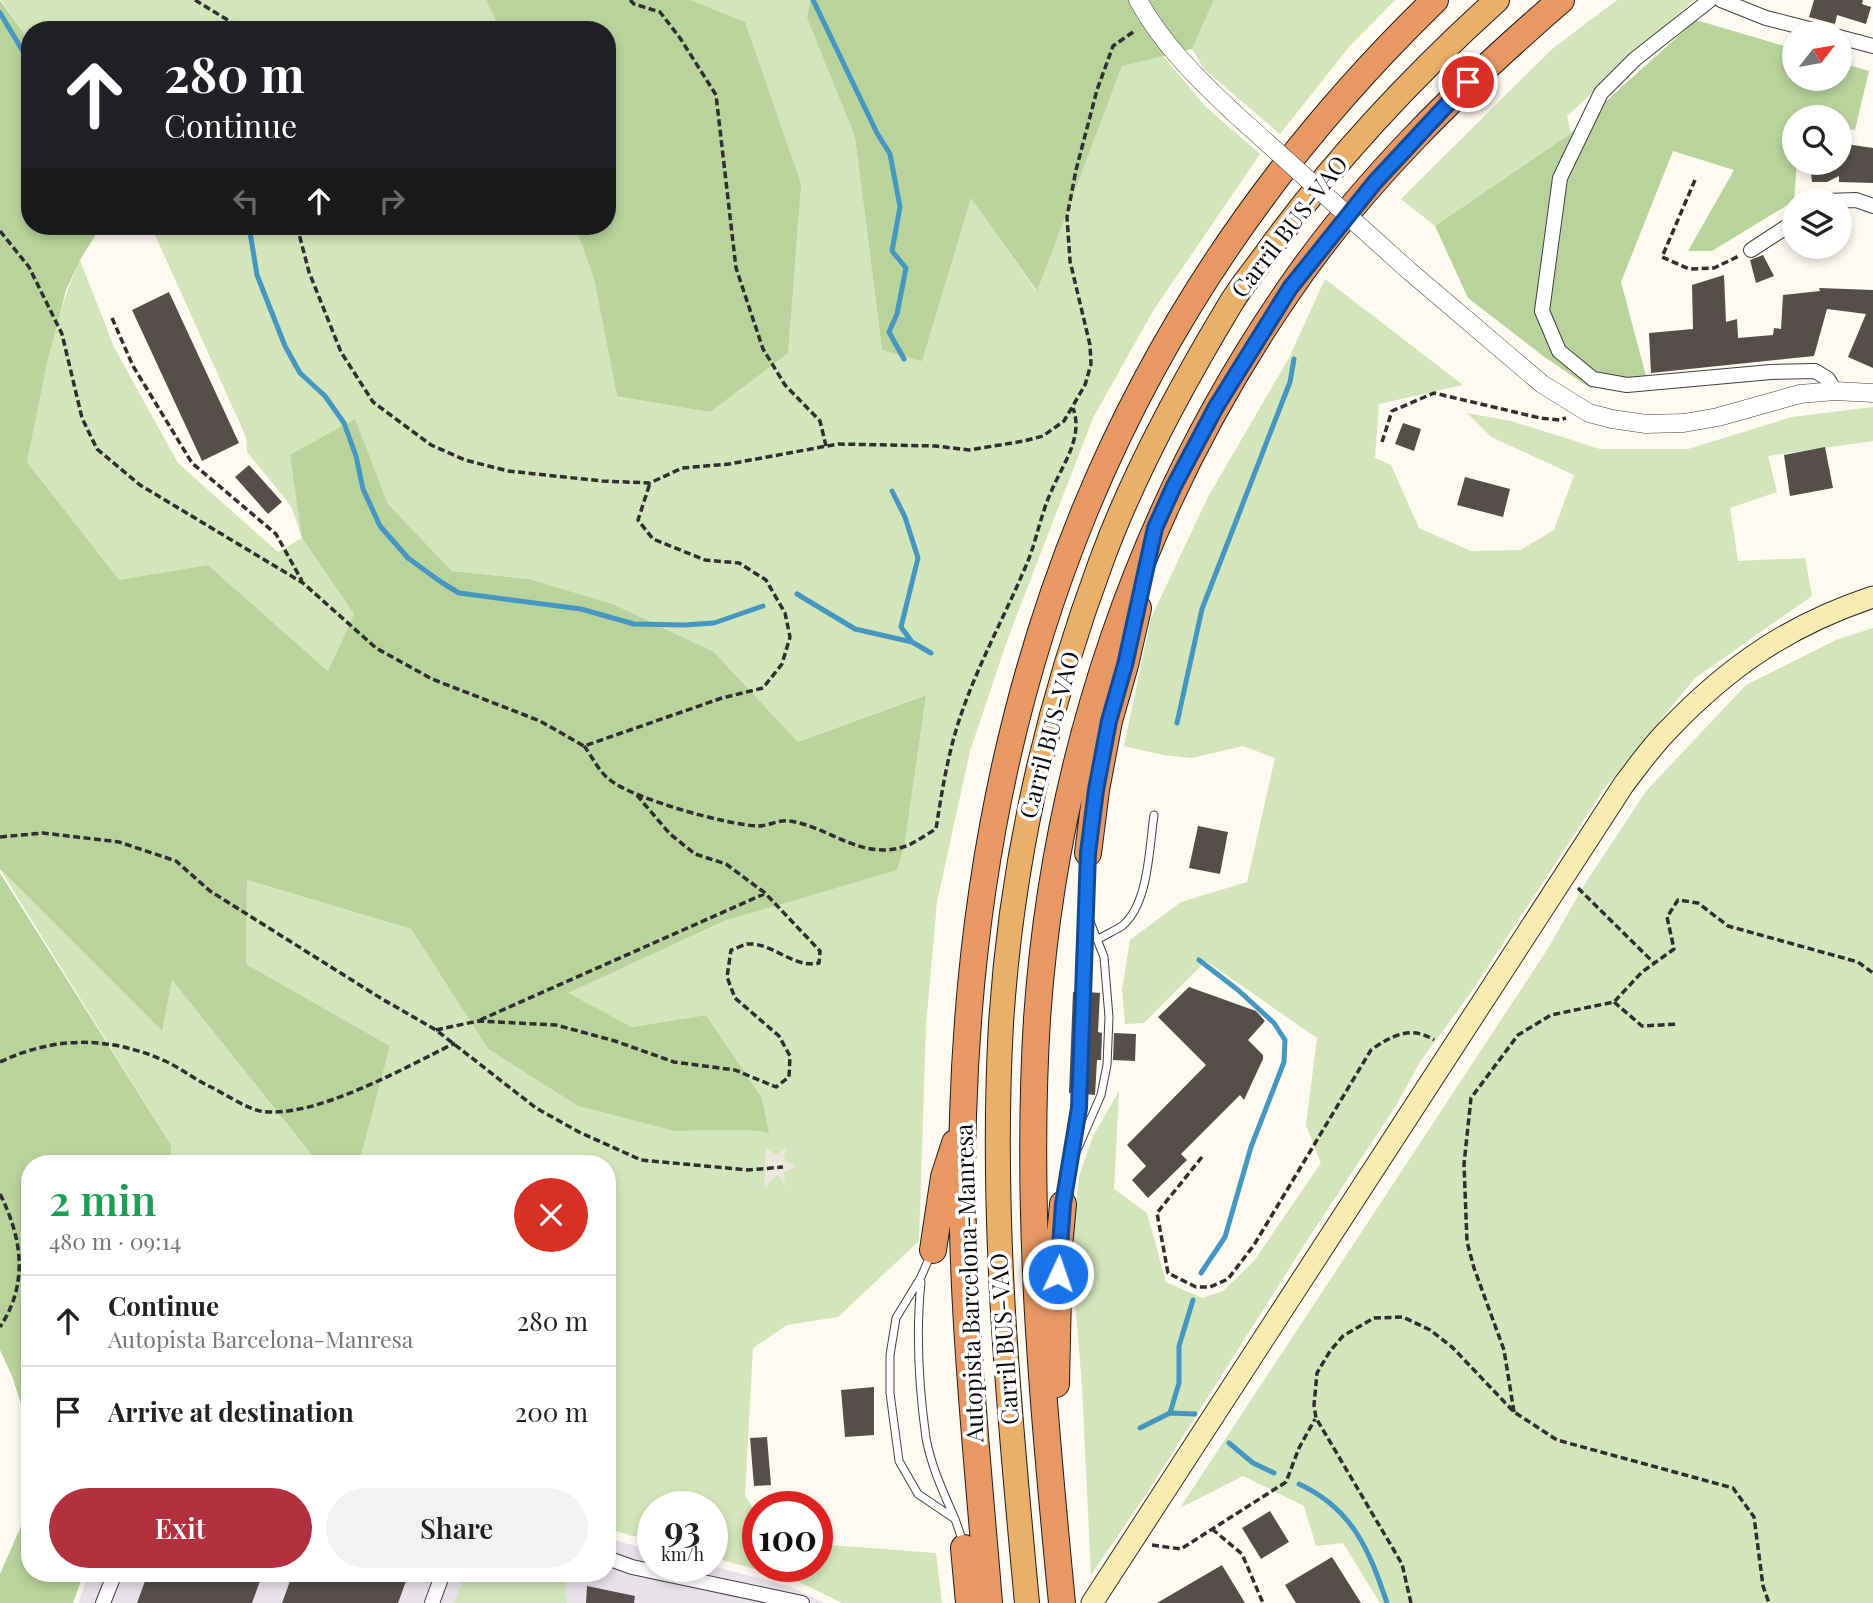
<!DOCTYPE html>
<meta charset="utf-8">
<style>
:root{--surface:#fff;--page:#f2f2f2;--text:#222;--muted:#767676;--line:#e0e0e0;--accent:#b1313e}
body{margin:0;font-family:"Playfair Display",serif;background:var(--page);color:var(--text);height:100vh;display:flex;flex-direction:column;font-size:26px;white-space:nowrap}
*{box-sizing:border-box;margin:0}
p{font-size:23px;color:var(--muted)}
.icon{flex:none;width:38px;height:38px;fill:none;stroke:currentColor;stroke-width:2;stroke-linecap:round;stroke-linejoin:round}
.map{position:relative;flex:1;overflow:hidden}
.panel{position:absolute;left:21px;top:1155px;width:595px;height:427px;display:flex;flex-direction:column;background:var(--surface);border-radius:28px;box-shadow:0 4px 10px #0003}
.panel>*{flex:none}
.banner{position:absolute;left:21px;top:21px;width:595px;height:214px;border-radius:28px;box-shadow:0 4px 10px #0003;background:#202124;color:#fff;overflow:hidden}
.needle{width:46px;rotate:59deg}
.fabs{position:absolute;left:1782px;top:21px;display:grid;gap:14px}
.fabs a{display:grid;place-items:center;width:70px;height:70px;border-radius:50%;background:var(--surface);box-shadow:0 4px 10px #0003;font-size:35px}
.speed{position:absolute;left:637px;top:1491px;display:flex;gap:14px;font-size:35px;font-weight:700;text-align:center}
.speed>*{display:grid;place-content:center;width:91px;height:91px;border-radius:50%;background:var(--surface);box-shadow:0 4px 10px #0003;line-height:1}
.speed small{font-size:18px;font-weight:400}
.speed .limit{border:10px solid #d22;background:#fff;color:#111}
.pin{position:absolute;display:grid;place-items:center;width:60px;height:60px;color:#fff;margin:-30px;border:4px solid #fff;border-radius:50%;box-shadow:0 2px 7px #0007}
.me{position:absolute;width:77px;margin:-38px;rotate:3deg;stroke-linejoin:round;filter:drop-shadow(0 0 5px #0008)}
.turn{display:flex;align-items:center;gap:24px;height:147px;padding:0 28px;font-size:32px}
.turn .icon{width:91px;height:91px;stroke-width:2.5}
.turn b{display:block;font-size:49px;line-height:60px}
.lanes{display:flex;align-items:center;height:66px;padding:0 28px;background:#0003;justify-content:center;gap:35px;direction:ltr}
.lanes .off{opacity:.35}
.round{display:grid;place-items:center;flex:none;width:74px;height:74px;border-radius:37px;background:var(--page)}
.headline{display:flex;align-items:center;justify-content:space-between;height:119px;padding:0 28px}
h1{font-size:42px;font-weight:600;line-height:52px;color:#1e9e55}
.primary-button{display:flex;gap:14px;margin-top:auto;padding:14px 28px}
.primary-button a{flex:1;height:80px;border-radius:42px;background:var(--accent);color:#fff;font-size:28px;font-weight:600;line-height:80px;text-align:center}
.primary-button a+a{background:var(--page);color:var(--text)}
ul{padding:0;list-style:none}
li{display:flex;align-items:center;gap:21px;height:91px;padding:0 28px;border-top:2px solid var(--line)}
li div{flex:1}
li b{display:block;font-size:26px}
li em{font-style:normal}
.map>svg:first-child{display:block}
.industrial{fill:#eae2eb}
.green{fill:#d3e5bb}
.forest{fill:#b8d49c}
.plaza{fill:#ede8de}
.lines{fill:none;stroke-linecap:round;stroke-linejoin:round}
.stream{stroke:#4596c1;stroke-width:5}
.building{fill:#554e4a}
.service-casing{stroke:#404040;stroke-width:9}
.minor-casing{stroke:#404040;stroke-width:16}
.tertiary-casing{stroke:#404040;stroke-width:19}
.secondary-casing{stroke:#2f2f2f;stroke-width:23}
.trunk-casing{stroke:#1e1e1e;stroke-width:26}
.motorway-casing{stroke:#1e1e1e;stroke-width:28}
.path{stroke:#2f2f2f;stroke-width:3.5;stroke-dasharray:7 3.5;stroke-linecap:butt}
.service{stroke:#fff;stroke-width:7}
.minor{stroke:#fff;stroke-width:14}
.tertiary{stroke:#fff;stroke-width:18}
.secondary{stroke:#f8ecb0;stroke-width:21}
.trunk{stroke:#eab06a;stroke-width:24}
.motorway{stroke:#e79863;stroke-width:26}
.tertiary-bridge-casing{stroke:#404040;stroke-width:19;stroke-linecap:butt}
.tertiary-bridge{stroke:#fff;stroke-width:18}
.route-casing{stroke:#114b97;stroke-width:18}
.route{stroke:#1a73e8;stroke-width:12}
.labels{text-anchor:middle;stroke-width:7;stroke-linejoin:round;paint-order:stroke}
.street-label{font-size:24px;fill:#0d0d0d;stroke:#fff}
</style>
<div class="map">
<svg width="1873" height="1603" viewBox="0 0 1873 1603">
<rect width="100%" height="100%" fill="#fefaef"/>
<path class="industrial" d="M607 1538 653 1551V1566H712L789 1586 824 1603H78L89 1573H607Z"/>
<path class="green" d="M1 0H486L500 30H30V42Z
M691 0H810L807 18 855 137 882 349 922 360 971 197 1036 291 1122 66 1154 45 1206 107 1260 154 1153 311 1093 418 1008 638 970 751 937 902 926 1025 919 1241 838 1317 787 1325 753 1348 745 1495 758 1517V1566H817V1544L936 1553 942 1603H842L795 1580 712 1557V1507H653V1541L607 1529V1164H359L390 1046 246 964 247 880 411 929 488 1049 578 1106 674 1131 748 1130 768 1133 762 1098 706 1015 632 1027 567 993 728 920 925 695 798 742 714 652 613 604 529 579 452 571 388 504 354 419 302 538 354 614 328 671 208 565 119 581 27 462C41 394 51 323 80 260L114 347 178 463 278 552 302 538 291 506 247 452 246 437 151 226H575L594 279 617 396 745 22Z
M1214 0H1395L1349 47 1280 134 1204 69 1192 49Z
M1617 0H1694L1567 116 1571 133 1435 226 1401 199 1552 49Z
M1325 279 1463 385 1379 404 1375 458 1391 465 1419 528 1471 551 1520 550 1554 530 1574 475 1491 437 1467 413 1511 421 1600 449H1688L1792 417 1873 407V441L1768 456 1777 492 1730 508 1738 561 1805 558 1812 596 1695 678 1604 789 1472 991 1420 1062 1397 1104 1308 1239 1149 1490 1091 1575 1082 1386 1071 1251 1079 1176 1093 1136 1119 1091 1114 1189 1147 1213 1166 1282 1202 1298 1223 1291 1254 1261 1321 1163 1306 1125 1317 1038 1206 961 1144 1023 1125 1024 1122 990 1130 940 1181 902 1247 882 1275 758 1243 746 1192 758 1163 755 1124 746 1151 618 1208 497 1289 358Z
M1873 628V1603H1380L1343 1543 1316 1546 1304 1506 1243 1476 1180 1508 1547 950 1586 882 1647 790 1746 685 1836 640Z
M0 869 161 1030 172 980 312 1155 328 1164H172L171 1145Z
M465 1573H564L567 1603H454Z"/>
<path class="forest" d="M0 0 30 42V226H101L80 260 66 290 47 363 27 462 119 580 208 565 328 671 354 614 302 538 290 455 355 419 388 504 452 571 529 579 613 604 714 652 798 742 926 695 904 847 897 870 727 920 568 993 632 1027 706 1015 762 1098 769 1133 748 1130 674 1131 578 1106 488 1049 411 929 247 880 246 964 390 1046 359 1164H328L312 1155 172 980 162 1031 0 869Z
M486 0H691L745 22 801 184 788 353 710 412 617 396 594 279 575 226H607V30H500Z
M810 0H1214L1192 49 1122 66 1037 291 971 198 922 361 882 350 855 137 807 18Z
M1696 20 1794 49V79H1839V62L1869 71 1855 130 1839 129V117H1794V163H1797L1794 201 1712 251H1688L1734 170 1673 151 1621 282 1646 376 1590 388 1543 356 1468 298 1435 226 1571 133Z
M0 873 171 1145 172 1164H30V1432L12 1376 0 1350Z
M30 1492V1573H84L73 1603H0V1574L21 1526Z"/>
<path class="plaza" d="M766 1148 776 1155 786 1148 784 1160 796 1167 784 1172 785 1186 778 1175 764 1188Z"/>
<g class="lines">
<path class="stream" d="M813 0 877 133 890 154 900 207 892 251 906 268 897 314 889 332 904 359
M0 13 30 63
M249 226 257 275 285 346 300 373 325 396 344 423 356 456 363 489 380 526 408 558 441 582 459 593 581 609 634 624 684 625 714 623 763 606
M892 491 905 517 918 558 901 627 912 642
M797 594 855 629 912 642 931 653
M1177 723 1202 609 1290 382 1294 359
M1199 960 1238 990 1274 1023 1285 1040 1284 1062 1251 1147 1225 1237 1201 1273
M1170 1413 1179 1383V1346L1193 1300
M1140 1428 1170 1413 1195 1414
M1229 1443 1253 1463 1274 1473
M1299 1484C1353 1509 1369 1550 1387 1603"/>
</g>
<path class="building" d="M1814 0H1863L1862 4 1871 7 1866 24 1837 15 1835 24 1809 17Z
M1839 143 1873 148V183L1839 182V176L1827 182H1812L1810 163H1839Z
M1763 255 1774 276 1756 283 1750 260Z
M1724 275 1726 322 1737 319 1738 338 1773 335 1774 328 1781 329 1783 295 1820 291 1819 288 1873 290V368L1848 357 1866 314 1827 309 1814 356 1651 373 1649 333 1693 329 1692 285Z
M169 292 239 443 202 461 132 310Z
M1403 423 1421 429 1414 451 1395 444Z
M1825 447 1833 488 1790 496 1784 455Z
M249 465 282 502 268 514 235 477Z
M1465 477 1510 489 1503 517 1457 505Z
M1198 826 1228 832 1220 874 1189 868Z
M1189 987 1256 1011 1265 1021 1248 1040 1263 1055V1059L1244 1100 1240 1095 1181 1154 1187 1160 1148 1198 1132 1180 1146 1166 1127 1145 1206 1065 1158 1017Z
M1073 992H1076L1073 1093H1069Z
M1088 992 1100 993 1098 1032 1102 1033 1101 1060H1097L1095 1095 1085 1094Z
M1114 1033 1136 1034 1135 1061 1113 1060Z
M874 1387V1435L845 1437 841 1390Z
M767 1437 771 1485 754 1486 750 1438Z
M1270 1511 1289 1542 1261 1559 1242 1528Z
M1332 1557 1361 1603H1296L1285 1585Z
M1222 1565 1245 1603H1157Z
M148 1573H263L252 1603H137Z
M293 1573H409L398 1603H282Z
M587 1586 635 1596 634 1603H586Z"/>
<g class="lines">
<g class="service-casing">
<path id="service" d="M1097 940C1105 935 1114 931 1122 926 1149 904 1149 848 1154 815
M1070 1158 1079 1108 1084 912
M1063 1200 1067 1173 1101 1095 1107 1065 1109 1017 1104 957 1085 909 1087 860
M931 1254 921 1277 896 1318 890 1355V1393L899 1461 918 1494 955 1519 964 1545
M921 1282C916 1331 919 1388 926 1438 931 1466 944 1494 955 1519"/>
</g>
<g class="minor-casing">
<path id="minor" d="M1710 0 1635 59 1601 93 1560 178 1542 311 1559 351 1593 379 1627 385 1771 372 1815 371 1828 379 1835 391
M1721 0 1766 18 1825 33
M1839 37 1873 46
M1827 201 1856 200 1873 206
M1751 250 1794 222
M607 1558 632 1567 802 1603
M103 1603 115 1573
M432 1603 443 1573"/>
</g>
<g class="tertiary-casing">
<path id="tertiary" d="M1138 0C1162 44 1197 78 1233 112
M1407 269 1542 384 1589 413 1612 419 1646 424 1684 423 1718 417 1800 394 1835 391 1873 393"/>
</g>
<g class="secondary-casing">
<path id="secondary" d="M1092 1603 1624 784C1638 766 1652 746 1668 730 1729 666 1789 625 1873 597"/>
</g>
<g class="trunk-casing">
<path id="trunk" d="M1027 1603C1009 1410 990 1218 1001 1024 1011 866 1046 710 1101 562 1132 477 1184 381 1231 303 1243 283 1259 265 1272 246 1338 156 1414 75 1497 0"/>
</g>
<g class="motorway-casing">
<path id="motorway" d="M1088 853 1096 790 1109 721 1125 665 1138 608
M933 1250 944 1177 955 1143
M1056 1384 1059 1247 1063 1204
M964 1548 969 1603
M989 1603C976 1441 958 1279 963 1116 976 680 1119 306 1435 0
M1062 1603C1043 1409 1025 1214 1037 1019 1055 757 1140 506 1289 290 1364 180 1461 87 1561 0"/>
</g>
<path class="path" d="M195 0 244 30
M630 0 634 4 660 12 680 38 716 95 736 268 763 349 785 385 820 421 826 446
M1695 180 1662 257 1689 269 1714 268 1739 256
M297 226 309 272 341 352 373 402 431 445 465 460 508 471 602 481 650 483 682 468 729 464 838 444 936 446 969 450 1024 441 1043 436 1064 421 1085 385 1091 364 1090 345 1070 261 1067 217 1076 170 1097 90 1113 46 1136 30
M0 231 29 267 62 334 82 418 97 449 140 485 303 583 376 648 432 679 540 721 584 746 722 698 763 688 782 664 790 637 785 613 766 580 739 563 705 560 653 539 638 520 650 483
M112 318 133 366 192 463 276 534 302 581
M1382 442 1392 411 1434 393 1540 418 1560 420 1566 418
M584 746C592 756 599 772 610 780 634 799 727 825 758 826 769 826 780 819 790 821 829 827 861 860 903 847 914 844 925 835 936 829 942 790 949 747 963 709 980 661 1005 615 1025 568 1036 544 1040 516 1051 492 1062 465 1084 438 1073 408
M0 837 43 833 119 842 176 861 210 891 382 999 436 1030 536 1108 579 1132 641 1160 748 1170 783 1167
M1578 888 1654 963
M1614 1002 1642 1026 1678 1024
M480 1020 764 894
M436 1030 478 1021 556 1025 615 1041 674 1062 735 1070 776 1087 789 1077 790 1056 779 1036 735 998 727 977 731 950C736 949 742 945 747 944 772 942 794 969 819 963L820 951 765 893 726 864 695 854 670 834 635 793
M0 1062C55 1036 109 1036 165 1061 181 1068 195 1080 211 1087 225 1094 246 1108 260 1111 313 1120 406 1067 455 1043
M1202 1157 1157 1213 1168 1273 1196 1287H1210L1228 1279 1254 1245 1371 1050C1391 1036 1411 1025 1434 1040
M0 1194C22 1238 29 1283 0 1327
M1514 1412 1504 1350 1474 1268 1467 1242 1464 1164 1471 1098 1518 1035 1551 1015 1614 1002 1642 972 1674 949 1667 917 1678 900 1698 903 1728 926 1858 962 1873 973
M1212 1529 1242 1554 1263 1603
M1152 1545 1181 1549 1286 1482 1299 1448 1315 1419
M1411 1603 1402 1564 1316 1418 1314 1405 1317 1373 1330 1351 1343 1336 1374 1318 1403 1317 1430 1330 1452 1347 1514 1412 1557 1440 1733 1488 1754 1517 1763 1586 1769 1603"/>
<use href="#service" class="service"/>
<use href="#minor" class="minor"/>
<use href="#tertiary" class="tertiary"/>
<use href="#secondary" class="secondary"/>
<use href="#trunk" class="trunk"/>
<use href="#motorway" class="motorway"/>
<g class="tertiary-bridge-casing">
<path id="tertiary-bridge" d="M1233 112 1407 269"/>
</g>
<use href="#tertiary-bridge" class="tertiary-bridge"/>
</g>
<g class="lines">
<g class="route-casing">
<path id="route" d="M1058 1274 1063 1204 1079 1108 1088 853 1096 790 1109 721 1125 665 1155 528 1174 486 1216 407 1290 288 1375 182 1468 82"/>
</g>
<use href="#route" class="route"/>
</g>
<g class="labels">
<g class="street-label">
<text transform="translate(1290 227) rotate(-52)" y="8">Carril BUS-VAO</text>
<text transform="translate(1050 735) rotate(-75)" y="8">Carril BUS-VAO</text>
<text transform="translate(970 1283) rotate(-92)" y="8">Autopista Barcelona-Manresa</text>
<text transform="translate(1005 1339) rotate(-94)" y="8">Carril BUS-VAO</text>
</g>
</g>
</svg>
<div class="fabs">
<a><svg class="needle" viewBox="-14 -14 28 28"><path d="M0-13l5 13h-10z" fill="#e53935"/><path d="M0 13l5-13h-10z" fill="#767676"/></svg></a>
<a><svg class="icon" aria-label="search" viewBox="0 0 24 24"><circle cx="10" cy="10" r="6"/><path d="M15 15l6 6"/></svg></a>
<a><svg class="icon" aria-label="layers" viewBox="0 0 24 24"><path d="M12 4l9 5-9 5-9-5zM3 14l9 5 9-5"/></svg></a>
</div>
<div class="speed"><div>93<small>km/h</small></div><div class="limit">100</div></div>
<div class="pin" style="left:1468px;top:82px;background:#d93025"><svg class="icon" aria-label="arrive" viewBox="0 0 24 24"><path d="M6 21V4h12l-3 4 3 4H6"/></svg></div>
<svg class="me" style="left:1058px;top:1274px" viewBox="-20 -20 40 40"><circle r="17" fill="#1a73e8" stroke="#fff" stroke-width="3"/><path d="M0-11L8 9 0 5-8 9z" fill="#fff"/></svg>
<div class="banner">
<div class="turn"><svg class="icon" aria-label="ahead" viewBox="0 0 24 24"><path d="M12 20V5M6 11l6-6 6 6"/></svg><div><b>280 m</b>Continue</div></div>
<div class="lanes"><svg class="icon off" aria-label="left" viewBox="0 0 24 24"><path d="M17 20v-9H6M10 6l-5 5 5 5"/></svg><svg class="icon" aria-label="ahead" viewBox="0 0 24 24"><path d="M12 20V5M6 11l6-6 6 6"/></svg><svg class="icon off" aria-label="right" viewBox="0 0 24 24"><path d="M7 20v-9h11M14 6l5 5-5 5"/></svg></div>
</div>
<section class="panel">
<div class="headline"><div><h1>2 min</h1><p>480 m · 09:14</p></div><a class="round" style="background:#d93025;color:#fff"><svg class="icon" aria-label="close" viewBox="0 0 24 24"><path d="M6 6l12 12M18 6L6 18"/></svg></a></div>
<ul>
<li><svg class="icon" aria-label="ahead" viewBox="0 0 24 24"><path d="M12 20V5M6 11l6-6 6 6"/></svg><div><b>Continue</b><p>Autopista Barcelona-Manresa</p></div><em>280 m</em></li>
<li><svg class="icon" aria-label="arrive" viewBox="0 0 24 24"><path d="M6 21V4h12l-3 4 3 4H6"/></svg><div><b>Arrive at destination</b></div><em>200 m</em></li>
</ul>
<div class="primary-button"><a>Exit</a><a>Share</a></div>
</section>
</div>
